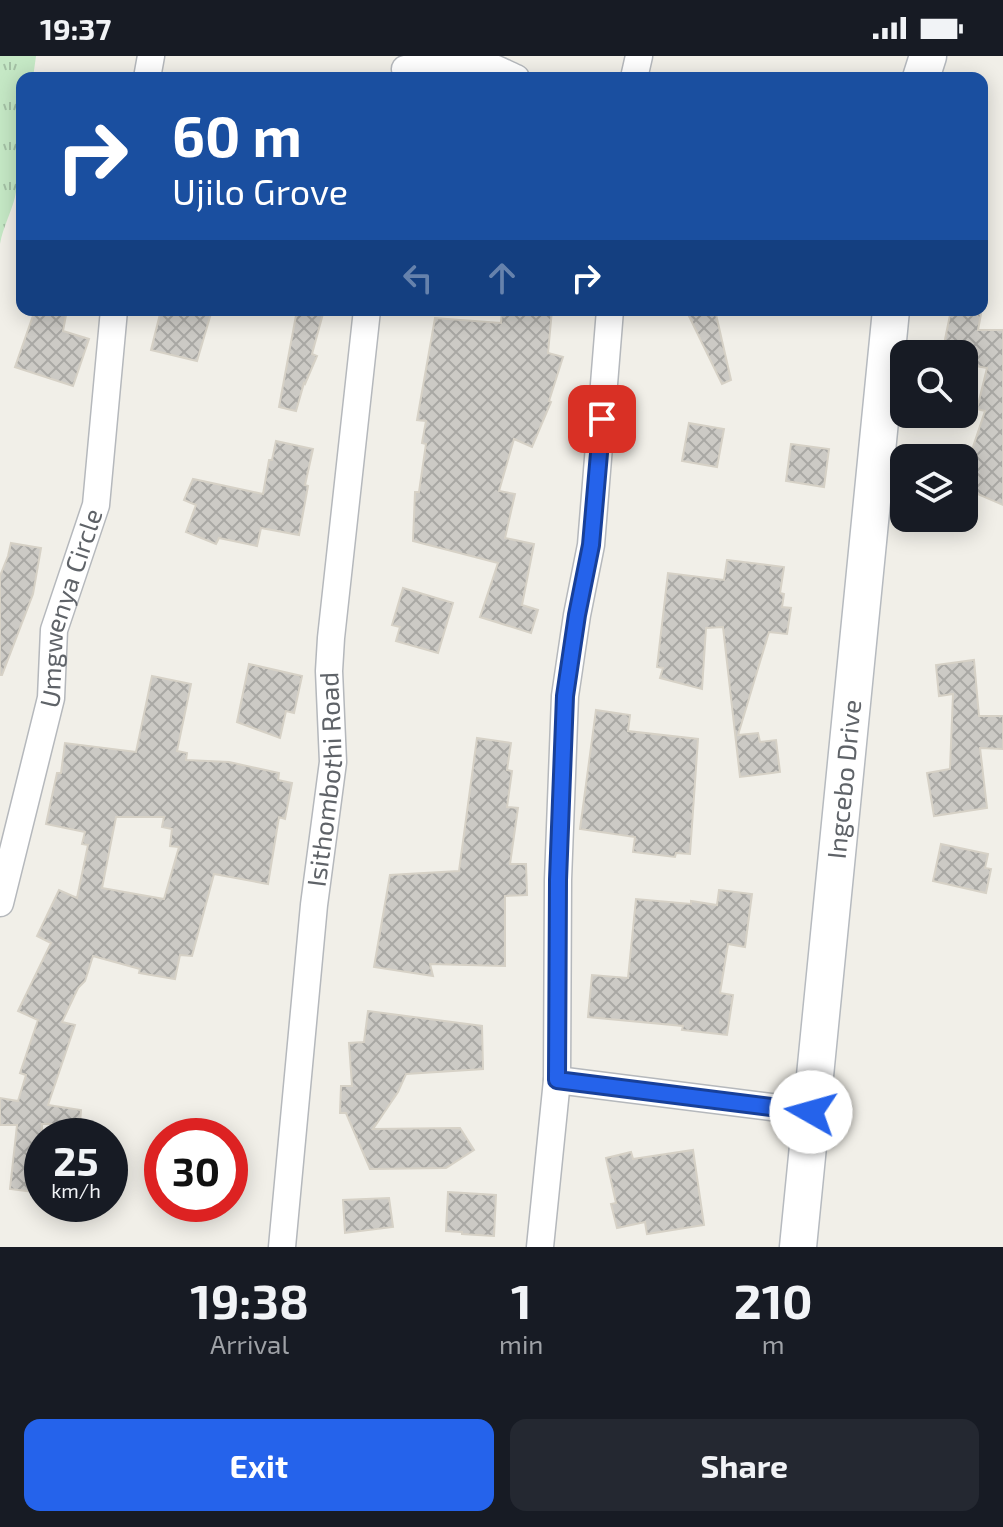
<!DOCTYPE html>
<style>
:root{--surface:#171b24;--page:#242831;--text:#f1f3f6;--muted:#9ea1a6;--accent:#2563eb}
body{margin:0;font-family:"Exo 2",sans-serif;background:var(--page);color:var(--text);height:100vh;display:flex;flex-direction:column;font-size:30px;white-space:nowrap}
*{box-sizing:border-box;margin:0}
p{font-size:26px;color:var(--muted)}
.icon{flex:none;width:44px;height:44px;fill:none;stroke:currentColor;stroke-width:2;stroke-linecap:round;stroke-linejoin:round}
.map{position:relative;height:1191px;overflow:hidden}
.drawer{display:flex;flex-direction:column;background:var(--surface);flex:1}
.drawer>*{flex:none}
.guide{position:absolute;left:16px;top:16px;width:972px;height:244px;border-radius:16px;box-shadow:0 4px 20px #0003;background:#1a4fa0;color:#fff;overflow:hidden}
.controls{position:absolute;left:890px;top:284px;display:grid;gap:16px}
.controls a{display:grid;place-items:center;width:88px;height:88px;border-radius:16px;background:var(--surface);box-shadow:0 4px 20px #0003;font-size:40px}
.speed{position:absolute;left:24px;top:1062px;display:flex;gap:16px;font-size:40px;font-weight:700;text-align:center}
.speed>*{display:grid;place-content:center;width:104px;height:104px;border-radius:50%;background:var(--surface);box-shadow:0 4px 20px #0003;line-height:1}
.speed small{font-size:20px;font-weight:400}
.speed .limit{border:12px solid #d22;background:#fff;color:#111}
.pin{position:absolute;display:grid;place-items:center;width:68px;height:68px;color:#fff;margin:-34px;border-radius:16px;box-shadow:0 4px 12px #0006}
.me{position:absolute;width:88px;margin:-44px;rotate:277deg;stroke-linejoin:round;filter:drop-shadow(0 0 6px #0008)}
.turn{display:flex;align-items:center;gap:28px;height:168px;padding:0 24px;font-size:36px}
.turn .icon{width:104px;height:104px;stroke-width:2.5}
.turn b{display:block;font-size:56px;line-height:68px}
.lanes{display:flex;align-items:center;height:76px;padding:0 24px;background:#0003;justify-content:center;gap:40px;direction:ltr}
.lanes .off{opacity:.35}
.eta{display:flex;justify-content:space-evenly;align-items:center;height:136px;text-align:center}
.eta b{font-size:48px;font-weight:700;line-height:56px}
.cta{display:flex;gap:16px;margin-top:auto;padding:16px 24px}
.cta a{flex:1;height:92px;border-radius:16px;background:var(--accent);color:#fff;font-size:32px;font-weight:700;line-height:92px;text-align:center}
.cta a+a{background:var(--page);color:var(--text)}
.status{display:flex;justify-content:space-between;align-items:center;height:56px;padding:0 40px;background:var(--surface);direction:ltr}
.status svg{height:22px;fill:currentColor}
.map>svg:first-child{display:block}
.grass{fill:url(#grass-tufts)}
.building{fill:url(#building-cross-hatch);stroke:#d6d1c6;stroke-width:2;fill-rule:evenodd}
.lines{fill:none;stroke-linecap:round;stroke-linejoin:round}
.street-casing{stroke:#b5b8bc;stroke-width:29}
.secondary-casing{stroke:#b6babf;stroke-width:39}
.street{stroke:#fff;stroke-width:26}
.secondary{stroke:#fff;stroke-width:36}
.route-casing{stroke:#184099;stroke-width:20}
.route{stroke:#2563eb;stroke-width:14}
.labels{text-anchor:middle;stroke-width:8;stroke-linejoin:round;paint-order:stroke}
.street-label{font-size:26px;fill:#5f6368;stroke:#fff}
</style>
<div class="status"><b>19:37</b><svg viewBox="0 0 49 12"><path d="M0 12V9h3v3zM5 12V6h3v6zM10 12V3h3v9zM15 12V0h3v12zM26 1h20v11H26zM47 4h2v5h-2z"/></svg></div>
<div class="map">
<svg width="1003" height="1191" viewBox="0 0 1003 1191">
<defs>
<pattern id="grass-tufts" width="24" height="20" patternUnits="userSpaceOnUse" patternTransform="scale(2)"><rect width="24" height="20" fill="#c5e8c5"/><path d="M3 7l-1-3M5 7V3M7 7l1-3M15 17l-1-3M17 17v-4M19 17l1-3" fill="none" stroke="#a3c0a4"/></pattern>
<pattern id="building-cross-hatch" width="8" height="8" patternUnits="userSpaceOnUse" patternTransform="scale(2)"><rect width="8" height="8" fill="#cccac5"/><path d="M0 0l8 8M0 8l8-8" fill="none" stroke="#a9a8a4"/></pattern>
</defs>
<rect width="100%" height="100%" fill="#f1efe8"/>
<path class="grass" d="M0 0H36L33 22H22C22 62 24 102 15 141 11 157 3 171 0 188Z"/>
<path class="building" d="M35 254H67L63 275 89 283 73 330 15 311Z
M161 254H212L197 305 151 294Z
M297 254H324L312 298 317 300 305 328 304 327 296 355 279 351Z
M502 254H552L548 297 563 301 549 345 551 346 532 391 514 383 499 435 515 438 505 482 534 488 522 549 538 554 531 577 480 561 498 507 413 485 415 436H419L426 388 422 387 426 365 417 364 435 262 501 267Z
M686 254H715L731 324 722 328Z
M951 254 981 258 978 274H1003V449L964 432V418L985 355 977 353 987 312 964 308V298H942Z
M689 367 724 373 717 411 682 405Z
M276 385 313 393 305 429 308 430 299 479 261 472 257 490 219 482 216 488 186 476 196 449 184 444 193 423 263 438 269 404H272Z
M791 388 829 393 824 431 786 425Z
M11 487 41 492 33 538 2 619H0V520L8 500Z
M727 504 784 511 780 537 784 538 782 551 791 552 787 578 769 576 738 679 758 677 760 686 776 684 780 716 740 721 723 571 706 572 702 633 660 622 663 612 657 611 668 517 724 524Z
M403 532 453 547 438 597 396 585 400 571 392 569Z
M974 604 979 660H1003V693L980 692 987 752 934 760 927 717 950 713 953 638 939 640 936 609Z
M249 608 302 620 294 657 286 655 280 682 237 666Z
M152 620 191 628 177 695 187 697 186 704 229 706 279 717 278 724 292 727 285 763 279 761 268 828 214 818 192 900 180 899 175 923 139 917 140 913 93 900 85 925 78 932 62 966 75 969 48 1049 81 1054 80 1068H42V1137L10 1133 17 1069H0V1042L18 1045 26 1019 20 1017 38 964 18 955 51 887 37 880 59 834 77 842 88 789 82 788 85 776 46 768 57 717H61L65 687 136 696ZM116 761H164L162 771 172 773 170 790 179 791 164 843 102 832Z
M596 654 630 659 628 675 698 683 690 798 676 797 675 801 633 796 635 781 580 773Z
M477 682 511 687 507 714 512 715 507 751 518 752 510 808H526L527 839 505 840V910L430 908 433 920 374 911 390 819 459 815Z
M941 788 988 798 985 812 991 813 986 837 933 825Z
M719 834 752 838 745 891 728 888 720 937 733 939 727 979 682 974 683 970 588 961 592 919 628 922 636 843 691 848V845L717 849Z
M368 955 482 970 483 1013 406 1018 398 1036 373 1073 460 1072 474 1094 446 1112 370 1113 346 1057H340L341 1030H352L349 987 364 986Z
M693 1094 704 1169 647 1178 645 1166 617 1172 611 1148 616 1147 606 1102 631 1096 633 1103Z
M448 1136 496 1139 494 1180 462 1178V1176L446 1175Z
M389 1142 393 1171 345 1177 343 1144Z"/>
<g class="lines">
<g class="street-casing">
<g id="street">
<path d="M405 13C427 9 451 2 474 6 489 8 502 16 516 22"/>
<path d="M147 22 151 0"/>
<path d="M634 22 639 0"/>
<path id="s1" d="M0 847 51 642 54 574 96 449 114 254"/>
<path d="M557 1024 811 1056"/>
<path id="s2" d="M282 1191 314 849 333 706 329 615 331 582 367 254"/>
<path d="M540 1191 557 1024 558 824 565 640 577 559 591 489 610 254"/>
</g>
</g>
<g class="secondary-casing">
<g id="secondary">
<path d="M921 22 928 0"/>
<path id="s3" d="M798 1191 891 254"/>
</g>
</g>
<use href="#street" class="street"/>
<use href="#secondary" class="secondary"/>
</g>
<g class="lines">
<g class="route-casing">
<path id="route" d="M602 363 591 489 577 559 565 640 558 824 557 1024 811 1056"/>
</g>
<use href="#route" class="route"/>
</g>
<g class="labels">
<g class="street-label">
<text dy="9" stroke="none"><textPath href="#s1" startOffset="304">Umgwenya Circle</textPath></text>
<text dy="9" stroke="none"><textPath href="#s2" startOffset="470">Isithombothi Road</textPath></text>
<text dy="9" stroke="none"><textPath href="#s3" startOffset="470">Ingcebo Drive</textPath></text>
</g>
</g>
</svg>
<div class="controls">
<a><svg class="icon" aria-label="search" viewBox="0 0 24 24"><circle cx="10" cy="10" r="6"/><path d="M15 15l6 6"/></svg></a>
<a><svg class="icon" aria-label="layers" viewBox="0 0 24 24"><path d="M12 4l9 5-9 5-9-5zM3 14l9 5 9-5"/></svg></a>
</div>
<div class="speed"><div>25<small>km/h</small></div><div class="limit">30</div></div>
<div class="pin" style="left:602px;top:363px;background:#d93025"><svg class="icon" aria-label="arrive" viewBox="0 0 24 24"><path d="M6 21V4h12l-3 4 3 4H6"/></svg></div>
<svg class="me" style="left:811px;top:1056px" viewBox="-20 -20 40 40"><circle r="19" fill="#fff"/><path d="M0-13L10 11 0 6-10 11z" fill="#2563eb"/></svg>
<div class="guide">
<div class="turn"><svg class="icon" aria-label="right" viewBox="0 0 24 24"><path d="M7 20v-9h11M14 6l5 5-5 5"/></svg><div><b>60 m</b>Ujilo Grove</div></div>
<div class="lanes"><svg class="icon off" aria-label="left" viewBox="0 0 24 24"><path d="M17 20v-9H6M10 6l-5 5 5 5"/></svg><svg class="icon off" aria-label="ahead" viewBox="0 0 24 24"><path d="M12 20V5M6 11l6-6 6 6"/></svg><svg class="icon" aria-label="right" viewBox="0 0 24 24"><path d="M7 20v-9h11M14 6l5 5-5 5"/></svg></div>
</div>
</div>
<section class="drawer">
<div class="eta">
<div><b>19:38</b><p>Arrival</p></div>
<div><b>1</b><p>min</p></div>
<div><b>210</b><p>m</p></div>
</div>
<div class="cta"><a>Exit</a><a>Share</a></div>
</section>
